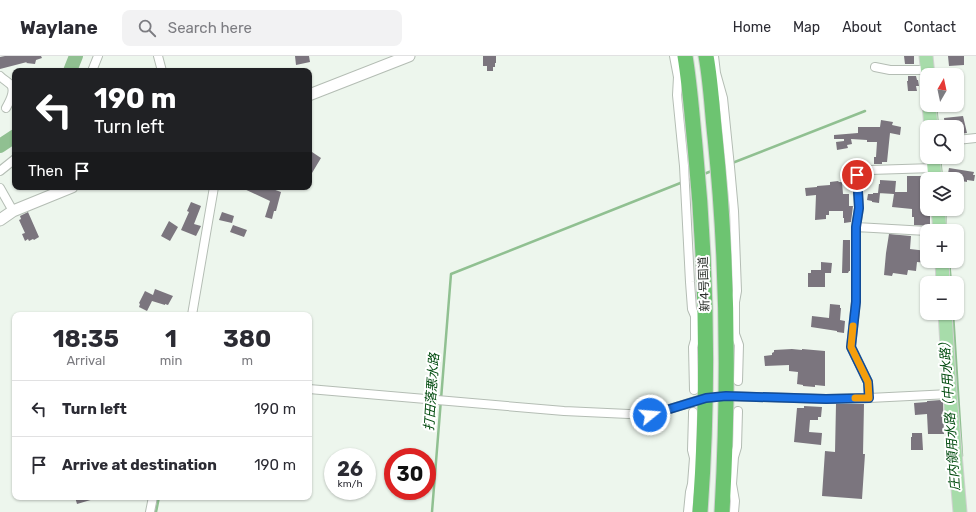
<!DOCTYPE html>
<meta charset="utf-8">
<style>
:root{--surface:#fff;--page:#f2f2f3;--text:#2b2b33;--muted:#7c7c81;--line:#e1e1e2}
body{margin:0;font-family:Rubik,"Noto Sans JP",sans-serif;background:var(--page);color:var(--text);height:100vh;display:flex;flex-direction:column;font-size:15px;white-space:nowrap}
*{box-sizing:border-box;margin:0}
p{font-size:13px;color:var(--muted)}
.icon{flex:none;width:22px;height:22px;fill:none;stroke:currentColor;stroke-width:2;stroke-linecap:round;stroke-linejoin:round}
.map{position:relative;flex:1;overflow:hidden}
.details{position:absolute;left:12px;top:256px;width:300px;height:188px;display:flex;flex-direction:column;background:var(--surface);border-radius:8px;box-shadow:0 1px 3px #0004}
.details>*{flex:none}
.banner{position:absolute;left:12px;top:12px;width:300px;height:122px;border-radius:8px;box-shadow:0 1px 3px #0004;background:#202124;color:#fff;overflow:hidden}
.needle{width:26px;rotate:9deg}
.tools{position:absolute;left:920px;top:12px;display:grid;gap:8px}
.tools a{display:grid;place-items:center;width:44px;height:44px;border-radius:8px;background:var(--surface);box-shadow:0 1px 3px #0004;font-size:20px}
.speed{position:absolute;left:324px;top:392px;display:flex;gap:8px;font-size:20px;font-weight:700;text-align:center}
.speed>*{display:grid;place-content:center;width:52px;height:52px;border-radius:50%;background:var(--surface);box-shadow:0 1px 3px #0004;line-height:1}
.speed small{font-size:10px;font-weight:400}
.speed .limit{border:6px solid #d22;background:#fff;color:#111}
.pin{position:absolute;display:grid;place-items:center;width:34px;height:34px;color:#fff;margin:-17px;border:2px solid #fff;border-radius:50%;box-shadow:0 1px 4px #0007}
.me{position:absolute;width:44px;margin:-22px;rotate:73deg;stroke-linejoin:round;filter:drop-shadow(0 0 3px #0008)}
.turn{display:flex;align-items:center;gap:14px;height:84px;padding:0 16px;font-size:18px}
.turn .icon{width:52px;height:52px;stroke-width:2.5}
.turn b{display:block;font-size:28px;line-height:34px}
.then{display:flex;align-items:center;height:38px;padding:0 16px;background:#0003;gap:8px;font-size:15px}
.eta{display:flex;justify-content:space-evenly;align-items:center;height:68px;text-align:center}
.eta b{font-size:24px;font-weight:700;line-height:28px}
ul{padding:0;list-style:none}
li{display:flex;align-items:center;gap:12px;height:56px;padding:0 16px;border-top:1px solid var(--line)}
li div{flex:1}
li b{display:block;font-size:15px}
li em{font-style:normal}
header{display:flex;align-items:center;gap:24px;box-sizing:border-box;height:56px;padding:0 20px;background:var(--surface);border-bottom:1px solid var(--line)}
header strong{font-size:19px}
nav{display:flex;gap:22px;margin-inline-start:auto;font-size:14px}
.search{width:280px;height:36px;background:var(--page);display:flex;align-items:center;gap:10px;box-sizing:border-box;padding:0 14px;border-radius:8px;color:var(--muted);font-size:15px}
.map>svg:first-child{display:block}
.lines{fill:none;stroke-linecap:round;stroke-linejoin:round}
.stream{stroke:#90c091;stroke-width:2.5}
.river{stroke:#90c091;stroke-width:14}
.building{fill:#7b757e}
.street-casing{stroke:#b4bdb4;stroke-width:10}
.secondary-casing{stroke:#b4bdb4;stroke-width:13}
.primary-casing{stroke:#d1d2d1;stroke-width:15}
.highway-casing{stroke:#d1d2d1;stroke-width:17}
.street{stroke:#fff;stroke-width:8}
.secondary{stroke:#fff;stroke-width:11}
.primary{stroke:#a7dcaa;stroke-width:13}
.highway{stroke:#6dc471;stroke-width:15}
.route-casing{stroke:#114b97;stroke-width:10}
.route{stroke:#1a73e8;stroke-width:7}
.slow{stroke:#f59e0b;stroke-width:7}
.labels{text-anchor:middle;stroke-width:4;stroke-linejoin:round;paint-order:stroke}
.street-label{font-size:12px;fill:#2f332f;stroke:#fff}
.water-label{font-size:13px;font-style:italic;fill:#004b0e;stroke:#fff}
</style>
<header>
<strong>Waylane</strong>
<div class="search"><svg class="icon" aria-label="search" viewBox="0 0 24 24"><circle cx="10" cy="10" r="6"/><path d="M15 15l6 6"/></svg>Search here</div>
<nav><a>Home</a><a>Map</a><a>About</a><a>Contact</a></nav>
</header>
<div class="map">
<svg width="976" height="456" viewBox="0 0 976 456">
<rect width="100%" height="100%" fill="#edf6ed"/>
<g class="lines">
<path class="stream" d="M936 49 938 71
M940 101 942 123
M722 111 865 55
M704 118 714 114
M945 153 946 175
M949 205 951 227
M953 257 962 400
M309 326H310
M156 456 159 441
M432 456 451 218 693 122"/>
<path class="river" d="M70 15 76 0
M0 90 15 80"/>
</g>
<path class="building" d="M5 0H41L42 2 36 4 35 8 26 7 27 6 0 13V1Z
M295 0H309L310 6 296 9Z
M483 0H496V7H495V11H493V15H487V10H483Z
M904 0H914V8H905Z
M948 0H964V9L949 10Z
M908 20H916L917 24H918L919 30H916L917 35H908L907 25H908Z
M963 60 967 77 960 78 959 71H945L944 62Z
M881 64 893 66 892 69 901 71 900 79 890 77 887 106H882V108H874V101H876L877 86H867V84L851 83 852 88 847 89 848 92 837 94 836 86 844 85V83H834V79L858 77V71H880Z
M309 94 321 102 309 122Z
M949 112 974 116 973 119H975L974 125 967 124V126L957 124V123H947Z
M907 120H926L927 139H923V152L928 153V160H930V170L914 169V161H912V153L892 151 894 138 878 137 879 128H880V124L896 125 895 136H907Z
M838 125 839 126H842L843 138H849V150H853L851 166 844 167V162H843V155H829V159H826V163L815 164 816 139 806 140 805 132 817 131V130L830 129V126Z
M240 131H267L281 136 276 155H274L272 163 265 161 270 145Z
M873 137H880L879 147 872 146V145L867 144 868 138H873Z
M191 146 201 150 194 168 201 170 196 180 181 174 189 156 187 155Z
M28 156 39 181 34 184 33 183 29 185 28 183 25 185 22 178 25 177 19 164 21 163 20 160Z
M222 156 234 160 232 167 219 164Z
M169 165 178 171 170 185 161 180Z
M233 169 247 174 244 181 230 176Z
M889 178 911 180 910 193 927 195V207L917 206 916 215 908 214 907 219 893 217 892 220 884 219 886 197Z
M843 184H850V215H849L848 217H842Z
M821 206 832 207 831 217H825V231H808V217H811V214H821Z
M155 233 173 240 168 249 165 248V249L152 245 147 255 139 251 140 248 139 247 145 235 153 239Z
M830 248 840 249V252H841L840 264 845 265 844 277 837 276V275L811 271 812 260 829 262Z
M792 293 802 294V293L825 295V330L815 329V331L803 330V329L797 328 798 316 789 315V309L765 310 764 300 772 299V297L774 296V294Z
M941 344V346H943L944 378H928L927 358 915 359 914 347 927 346V345Z
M836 348H864L863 398H865L862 443 822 440 825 395 835 396Z
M804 350 822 351 821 361H818V364H810L809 376 822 377 821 389 794 386 797 352H804Z
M912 377H922L923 394H911V381H912Z
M75 441H94V443L77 448Z"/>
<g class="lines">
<g class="street-casing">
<path id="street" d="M158 0 162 15
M674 0 678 21 677 39 684 110 690 226 692 253 695 260V284L693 291 694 334
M714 0 716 17 723 42 730 111 734 155 737 235 735 246V278L739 289 738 325
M875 11 890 14H927
M92 15 98 0
M0 20C3 23 8 26 11 29 16 36 9 46 6 52
M957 84 976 82
M0 115 15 103
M0 132 13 155
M856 171 927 175
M192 259 214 131
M309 333 564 355 650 359 705 342 726 340 826 343 869 342 950 338
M869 342 868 326 851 291 856 245V171L859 152 857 119 870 114 934 112
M150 456 153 441
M688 456 690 436 692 428 694 402 692 394 693 359V356
M734 456 735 445 732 428 734 401 737 391 738 355"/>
</g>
<g class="secondary-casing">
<path id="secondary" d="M309 39 409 0
M0 164 13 155 72 131"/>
</g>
<g class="primary-casing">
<path id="primary" d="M926 0 928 19
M929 49 931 71
M933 101 935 123
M938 153 940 175
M942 205 943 227
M945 257 950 338 960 456"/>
</g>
<g class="highway-casing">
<path id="highway" d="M685 0C690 30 692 60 695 90 707 212 709 334 700 456
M706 0C711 27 712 54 715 81 728 206 729 331 722 456"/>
</g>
<use href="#street" class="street"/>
<use href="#secondary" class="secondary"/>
<use href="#primary" class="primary"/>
<use href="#highway" class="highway"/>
</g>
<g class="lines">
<g class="route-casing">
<path id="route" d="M650 359 706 342 726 340 826 343 869 342 868 326 851 291 856 246V171L859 152 857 119"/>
</g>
<use href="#route" class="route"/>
<path class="slow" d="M853 270 851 291 868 326 869 342H855"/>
</g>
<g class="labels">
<g class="street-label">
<text transform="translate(704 228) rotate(-92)" y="4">新4号国道</text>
</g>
<g class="water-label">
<text transform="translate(431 336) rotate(-86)" y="5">打田落悪水路</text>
<text transform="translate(949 357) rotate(-94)" y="5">庄内領用水路（中用水路）</text>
</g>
</g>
</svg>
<div class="tools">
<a><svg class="needle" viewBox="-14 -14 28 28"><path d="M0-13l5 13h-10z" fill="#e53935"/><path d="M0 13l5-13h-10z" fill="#7c7c81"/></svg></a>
<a><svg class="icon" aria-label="search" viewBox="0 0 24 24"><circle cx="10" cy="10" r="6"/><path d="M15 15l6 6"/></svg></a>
<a><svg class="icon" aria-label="layers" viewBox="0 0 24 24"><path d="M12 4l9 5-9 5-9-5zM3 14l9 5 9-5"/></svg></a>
<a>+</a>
<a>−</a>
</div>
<div class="speed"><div>26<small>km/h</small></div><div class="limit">30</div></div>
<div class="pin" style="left:857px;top:119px;background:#d93025"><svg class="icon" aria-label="arrive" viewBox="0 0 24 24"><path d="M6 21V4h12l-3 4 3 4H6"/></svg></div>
<svg class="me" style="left:650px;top:359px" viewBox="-20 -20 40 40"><circle r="17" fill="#1a73e8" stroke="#fff" stroke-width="3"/><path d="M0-11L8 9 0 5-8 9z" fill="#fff"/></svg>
<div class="banner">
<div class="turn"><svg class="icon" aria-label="left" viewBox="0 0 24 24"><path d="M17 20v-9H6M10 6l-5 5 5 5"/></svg><div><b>190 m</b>Turn left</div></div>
<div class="then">Then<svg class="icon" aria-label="arrive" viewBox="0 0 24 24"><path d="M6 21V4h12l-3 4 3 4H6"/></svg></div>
</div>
<section class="details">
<div class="eta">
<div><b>18:35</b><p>Arrival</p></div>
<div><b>1</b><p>min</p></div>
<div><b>380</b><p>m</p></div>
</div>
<ul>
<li><svg class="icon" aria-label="left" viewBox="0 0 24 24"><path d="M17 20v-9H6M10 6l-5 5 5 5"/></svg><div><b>Turn left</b></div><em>190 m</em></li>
<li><svg class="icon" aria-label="arrive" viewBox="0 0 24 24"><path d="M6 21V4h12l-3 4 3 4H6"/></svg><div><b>Arrive at destination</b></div><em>190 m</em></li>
</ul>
</section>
</div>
